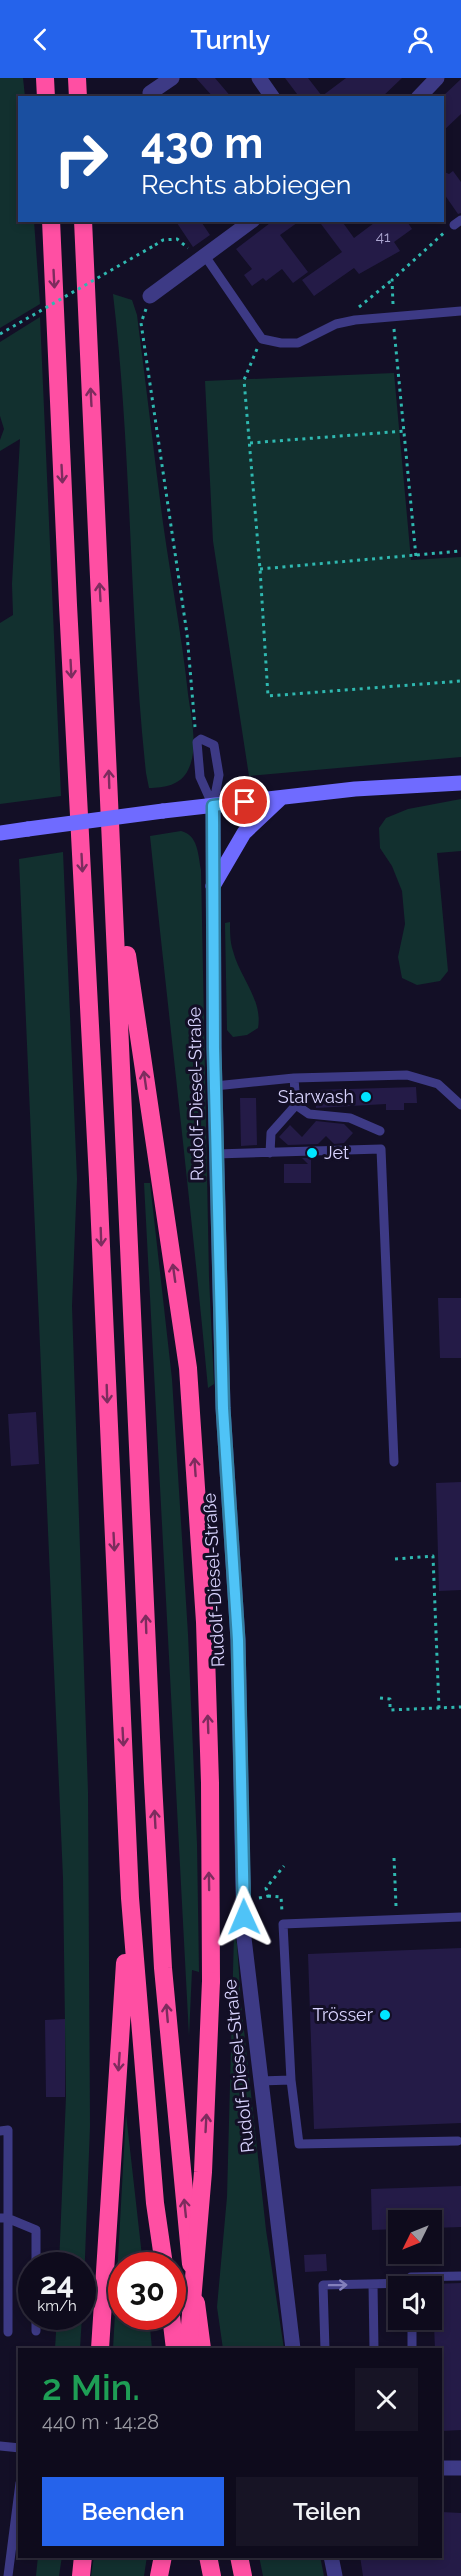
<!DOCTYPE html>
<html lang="de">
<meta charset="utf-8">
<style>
:root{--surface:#0e0b1c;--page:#171425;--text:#f1f3f6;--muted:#9b9ba3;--line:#2e2b3b;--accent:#2563eb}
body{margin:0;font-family:Raleway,sans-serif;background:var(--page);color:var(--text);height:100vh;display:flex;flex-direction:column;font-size:22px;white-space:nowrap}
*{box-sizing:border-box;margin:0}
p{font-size:20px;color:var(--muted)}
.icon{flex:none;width:33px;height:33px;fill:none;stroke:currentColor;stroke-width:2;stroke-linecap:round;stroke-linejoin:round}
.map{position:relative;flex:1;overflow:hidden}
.side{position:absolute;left:18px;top:2270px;width:424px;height:210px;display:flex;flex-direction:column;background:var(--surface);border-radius:0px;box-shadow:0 3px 9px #0003,0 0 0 2px var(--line)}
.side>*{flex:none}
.guide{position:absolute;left:18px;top:18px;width:426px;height:126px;border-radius:0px;box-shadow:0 3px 9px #0003,0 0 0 2px var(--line);background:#1a4fa0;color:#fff;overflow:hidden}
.needle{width:39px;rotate:227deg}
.buttons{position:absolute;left:388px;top:2132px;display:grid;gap:12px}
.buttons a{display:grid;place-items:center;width:54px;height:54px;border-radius:0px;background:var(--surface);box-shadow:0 3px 9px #0003,0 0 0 2px var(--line);font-size:30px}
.speed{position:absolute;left:18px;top:2174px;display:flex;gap:12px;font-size:30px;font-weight:700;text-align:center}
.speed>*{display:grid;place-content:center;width:78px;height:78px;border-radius:50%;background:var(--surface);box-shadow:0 3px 9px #0003,0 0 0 2px var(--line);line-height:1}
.speed small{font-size:15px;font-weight:400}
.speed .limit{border:9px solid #d22;background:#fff;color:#111}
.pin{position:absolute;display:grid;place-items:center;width:51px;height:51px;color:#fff;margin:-26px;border:3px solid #fff;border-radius:50%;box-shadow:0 2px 6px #0007}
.me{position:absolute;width:66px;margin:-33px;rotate:359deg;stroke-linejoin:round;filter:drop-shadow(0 0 4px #0008)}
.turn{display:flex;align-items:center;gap:21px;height:126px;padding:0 24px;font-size:27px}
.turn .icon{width:78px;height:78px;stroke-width:2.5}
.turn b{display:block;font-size:42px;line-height:51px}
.round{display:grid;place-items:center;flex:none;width:63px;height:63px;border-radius:0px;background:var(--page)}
.headline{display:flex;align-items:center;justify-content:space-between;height:102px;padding:0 24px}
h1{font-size:36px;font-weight:600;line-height:45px;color:#1e9e55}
.action{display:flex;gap:12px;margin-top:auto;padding:12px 24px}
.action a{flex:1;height:69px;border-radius:0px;background:var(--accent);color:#fff;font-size:24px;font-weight:600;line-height:69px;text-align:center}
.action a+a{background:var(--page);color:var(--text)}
header{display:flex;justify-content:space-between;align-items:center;height:78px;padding:0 24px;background:var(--accent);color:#fff;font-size:27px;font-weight:600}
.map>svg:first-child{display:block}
.green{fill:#12302f}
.building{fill:#241b47}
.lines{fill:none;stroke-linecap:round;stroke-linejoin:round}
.path{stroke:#2fb8b0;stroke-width:3;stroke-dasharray:3 4.5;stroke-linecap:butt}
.lane{stroke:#3d3a85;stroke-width:9}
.street{stroke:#3d3a85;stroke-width:15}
.secondary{stroke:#6f6bff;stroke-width:15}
.highway{stroke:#ff4fa3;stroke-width:18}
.path-bridge{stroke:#2fb8b0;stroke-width:3;stroke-dasharray:3 4.5;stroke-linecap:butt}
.secondary-bridge{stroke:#6f6bff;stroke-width:15}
.highway-bridge{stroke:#ff4fa3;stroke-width:18}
.oneway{stroke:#7d2c5e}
.oneway2{stroke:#837fbc}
.route-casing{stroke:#337fa1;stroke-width:15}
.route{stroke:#4fc3f7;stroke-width:10}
.poi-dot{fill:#00e5ff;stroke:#130f26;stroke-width:2}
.labels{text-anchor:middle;stroke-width:6;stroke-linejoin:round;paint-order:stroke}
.number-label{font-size:15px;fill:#aca6d1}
.street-label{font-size:18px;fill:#d9d4ff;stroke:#130f26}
.poi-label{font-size:18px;fill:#d9d4ff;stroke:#130f26;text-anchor:end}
</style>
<header><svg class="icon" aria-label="back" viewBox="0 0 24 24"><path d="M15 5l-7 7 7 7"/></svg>Turnly<svg class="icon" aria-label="person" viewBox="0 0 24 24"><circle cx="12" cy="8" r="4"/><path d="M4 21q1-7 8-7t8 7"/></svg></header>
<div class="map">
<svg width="461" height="2498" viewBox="0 0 461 2498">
<rect width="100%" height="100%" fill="#130f26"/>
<path class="green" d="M0 0H23L25 19 20 20V142L34 143 40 226 0 250Z
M113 216 132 222 137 237C146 307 154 376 163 445 171 502 182 559 188 616 191 639 199 671 188 692 181 707 164 710 149 710L146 695C129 535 132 375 113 216Z
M40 239 61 718 0 726V545L13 537 12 506 20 361 0 373V362L4 351 0 338V264Z
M394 295 411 482 461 479V679L249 698 213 463 205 303Z
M461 721V773L437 775 448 893 440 903 417 907 402 900 398 879 405 846 402 813 392 788 380 770 379 750 386 740 408 731Z
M181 753C198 757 198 776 201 792L209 1199 214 1306 208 1310C191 1126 169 942 150 758Z
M63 774 77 1101 72 1228 88 1714 90 2048 83 2232 82 2187H59L66 2019 63 1800 19 781Z
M230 844C230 854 230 864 233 873 240 900 263 922 258 950L247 957 233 959 227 952 225 845Z
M144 1105H150L172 1301 188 1556 197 1766 199 1894 192 1892 189 1958Z
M234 1856 237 1866 241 1925 266 2152 284 2271H223L217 2229 227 2119Z
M126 2036 143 2187H122V2238H149L152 2271H113Z
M57 2238H82L80 2271H55Z
M38 2478H62L59 2498H36Z
M94 2478H147L144 2498H91Z
M259 2478H320L324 2498H263Z"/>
<path class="building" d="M196 0H215L232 20H214Z
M285 0H308L322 18 346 0H402L381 20H300Z
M461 1V36L442 54V19Z
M442 93 449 96 453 93 461 104V135L458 136 442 113Z
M175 142H200L210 157 193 169Z
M274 142H301L280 157 308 194 293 205 282 191 266 203 263 200 252 208 244 197 252 191 236 171Z
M318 142H341L354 160 378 142H406L412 151 394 164 400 173 359 196 354 190 314 218 302 202 342 174Z
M416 1009 417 1025H404V1032H386V1026L316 1030 315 1012Z
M240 1020H256L257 1067 241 1068Z
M316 1043 344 1046 353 1055 344 1065 334 1066 326 1058 318 1066 288 1067 279 1059 290 1047 302 1059Z
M302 1080H311V1105H284V1086H308Z
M438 1220H461V1280H440Z
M36 1334 39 1386 11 1388 8 1336Z
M461 1404V1512L439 1513 436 1405Z
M461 1870V2045L314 2051 308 1876Z
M65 1941V2019H46L45 1942Z
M461 2108V2149L432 2150V2142H399V2151L372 2152 371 2111Z
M326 2176 327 2193 305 2194 304 2177Z
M461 2205V2352L441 2353V2271H435L434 2248H432V2206Z
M441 2434 461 2435V2498H363L360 2478H441Z"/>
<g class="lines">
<path class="path" d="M155 167 163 162 177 161 188 170
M393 226 392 202 445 154
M359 229 392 202
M146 231 141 245 187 556 195 649
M394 251 416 479
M257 271 244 302 260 491 268 618 461 603
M250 365 405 353
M260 491 461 473
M395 1481 433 1478 439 1630
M380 1620 390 1621V1632L461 1629
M394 1780 396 1828
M268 1818 281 1819 282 1834
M259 1820 268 1818 266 1810 284 1788"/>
<path class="lane" d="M454 147 461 142
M205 178 262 261 281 265H298L336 246 355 242 461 233
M201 661 214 667 219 697 213 728 200 699 197 664Z
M215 1008 294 1000 407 997 438 1006 461 1027
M296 1027 309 1036 350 1040 380 1053
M270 1075 271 1055 296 1027 294 1000
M216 1076 381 1071 394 1384
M291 2002 299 2066 458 2063
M260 2003 291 2002 283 1846 461 1839
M0 2053 8 2052V2254
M0 2140H7L36 2152V2187
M373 2206 374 2271
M411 2208V2199L461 2198
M412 2241V2271
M36 2253V2238
M325 2271 323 2207 411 2205
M0 2368 20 2370
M8 2498 20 2405"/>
<path class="street" d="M259 0 273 20
M150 15 172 0
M418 20 437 0
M150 218 253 142
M213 728 214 970 223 1330 238 1562 244 1860 293 2271
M441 2390H461
M331 2478 335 2498"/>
<path class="secondary" d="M163 733 355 711 461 705
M0 755 28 751
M213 808 244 755 281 720"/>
<path class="highway" d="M45 0 46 20
M77 0 78 20
M51 142 68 527 98 1101 130 1820 155 2125 164 2187
M83 142 153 1704 163 1890 191 2186
M127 877 188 1290 205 1544 210 1705 211 1903
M196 2225 202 2271
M171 2238 175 2271
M100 2271 125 1885
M208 2478 212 2498
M239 2478 243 2498
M81 2498 83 2478
M159 2498 163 2478"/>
<path class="path-bridge" d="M0 256 155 167"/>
<path class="secondary-bridge" d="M28 751 163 733"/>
<path class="highway-bridge" d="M188 2271 203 2094 211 1903"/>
</g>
<defs><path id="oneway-shaft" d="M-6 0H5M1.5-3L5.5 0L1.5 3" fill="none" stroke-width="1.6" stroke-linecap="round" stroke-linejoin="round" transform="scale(1.5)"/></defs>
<g class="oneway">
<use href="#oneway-shaft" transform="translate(54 201) rotate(87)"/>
<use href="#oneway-shaft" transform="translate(91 319) rotate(-93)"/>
<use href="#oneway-shaft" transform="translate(62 396) rotate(87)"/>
<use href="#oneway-shaft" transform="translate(100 514) rotate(-93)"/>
<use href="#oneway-shaft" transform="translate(71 591) rotate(87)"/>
<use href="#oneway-shaft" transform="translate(109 701) rotate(-92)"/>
<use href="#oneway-shaft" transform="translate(82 785) rotate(87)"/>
<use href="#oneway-shaft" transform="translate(145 1002) rotate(-98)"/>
<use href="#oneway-shaft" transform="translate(101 1159) rotate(88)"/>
<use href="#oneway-shaft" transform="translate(174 1195) rotate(-98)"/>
<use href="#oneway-shaft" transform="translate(107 1316) rotate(88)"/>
<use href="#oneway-shaft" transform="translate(195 1389) rotate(-94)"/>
<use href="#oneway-shaft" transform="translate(114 1464) rotate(87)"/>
<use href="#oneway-shaft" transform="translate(146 1546) rotate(-92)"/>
<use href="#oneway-shaft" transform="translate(208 1646) rotate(-92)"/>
<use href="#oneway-shaft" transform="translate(123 1659) rotate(87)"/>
<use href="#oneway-shaft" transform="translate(155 1741) rotate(-93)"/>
<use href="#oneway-shaft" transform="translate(209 1803) rotate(-91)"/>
<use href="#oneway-shaft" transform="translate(167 1935) rotate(-95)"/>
<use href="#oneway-shaft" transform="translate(119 1984) rotate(94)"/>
<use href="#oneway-shaft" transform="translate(206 2045) rotate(-87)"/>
<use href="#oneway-shaft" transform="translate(185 2130) rotate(-96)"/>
</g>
<use class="oneway2" href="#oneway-shaft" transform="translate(338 2207) rotate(-1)"/>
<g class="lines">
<g class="route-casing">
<path id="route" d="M244 1839 238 1562 223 1330 214 970 213 728 245 724"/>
</g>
<use href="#route" class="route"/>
</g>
<g class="poi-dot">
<circle cx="366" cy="1019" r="6"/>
<circle cx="312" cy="1075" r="6"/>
<circle cx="385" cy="1937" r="6"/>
</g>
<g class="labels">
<g class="number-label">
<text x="383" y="164">41</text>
</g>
<g class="street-label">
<text transform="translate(196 1016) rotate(-91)" y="6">Rudolf-Diesel-Straße</text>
<text transform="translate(214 1502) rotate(-93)" y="6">Rudolf-Diesel-Straße</text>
<text transform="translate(239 1988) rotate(-96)" y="6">Rudolf-Diesel-Straße</text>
</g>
<g class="poi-label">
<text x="354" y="1025">Starwash</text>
<text x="324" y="1081" text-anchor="start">Jet</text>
<text x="373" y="1943">Trösser</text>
</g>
</g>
</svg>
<div class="buttons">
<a><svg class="needle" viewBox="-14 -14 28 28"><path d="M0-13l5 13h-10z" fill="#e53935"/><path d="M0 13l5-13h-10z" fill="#9b9ba3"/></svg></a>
<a><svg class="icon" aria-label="sound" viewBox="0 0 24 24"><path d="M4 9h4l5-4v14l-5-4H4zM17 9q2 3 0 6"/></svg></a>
</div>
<div class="speed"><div>24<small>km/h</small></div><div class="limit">30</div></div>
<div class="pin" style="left:245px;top:724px;background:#d93025"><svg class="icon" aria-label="arrive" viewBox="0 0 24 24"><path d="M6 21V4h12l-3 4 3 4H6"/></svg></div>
<svg class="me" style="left:244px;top:1839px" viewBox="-20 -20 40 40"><path d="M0-17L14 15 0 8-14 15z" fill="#4fc3f7" stroke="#fff" stroke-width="4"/></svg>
<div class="guide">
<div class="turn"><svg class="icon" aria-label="right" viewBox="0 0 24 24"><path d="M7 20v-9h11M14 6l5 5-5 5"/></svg><div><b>430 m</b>Rechts abbiegen</div></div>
</div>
<section class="side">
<div class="headline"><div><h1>2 Min.</h1><p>440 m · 14:28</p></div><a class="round"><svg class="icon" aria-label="close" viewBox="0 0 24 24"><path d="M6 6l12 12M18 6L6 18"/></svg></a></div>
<div class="action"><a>Beenden</a><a>Teilen</a></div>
</section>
</div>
